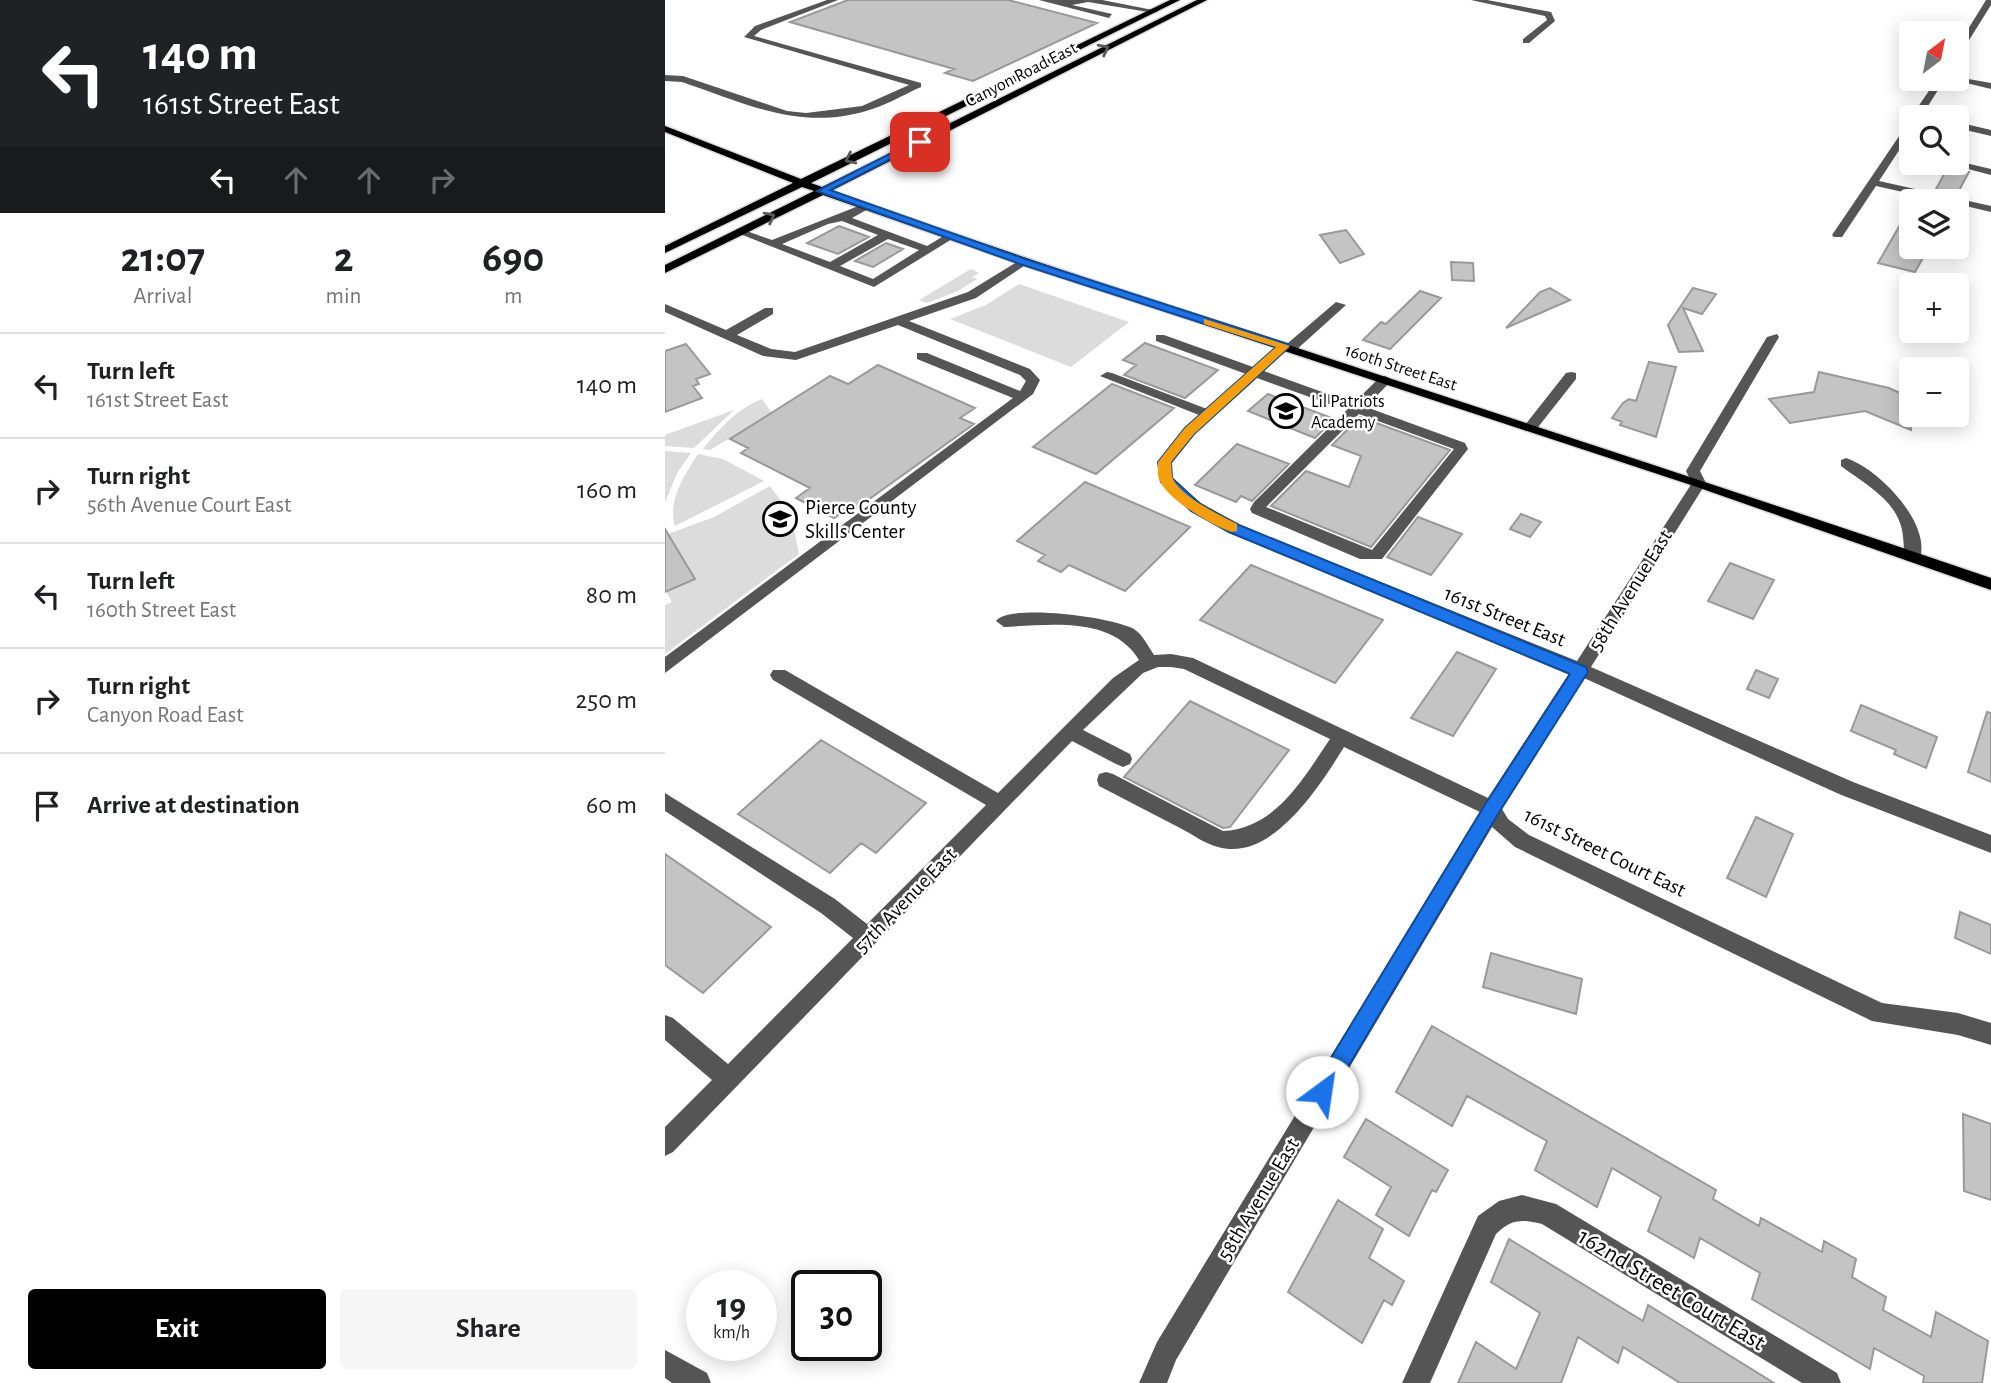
<!DOCTYPE html>
<meta charset="utf-8">
<style>
:root{--surface:#fff;--page:#f6f6f6;--text:#202124;--muted:#757577;--line:#e0e0e0;--accent:#000}
body{margin:0;font-family:"Alegreya Sans",sans-serif;background:var(--page);color:var(--text);height:100vh;display:flex;flex-direction:column;font-size:26px;white-space:nowrap}
*{box-sizing:border-box;margin:0}
p{font-size:23px;color:var(--muted)}
.icon{flex:none;width:38px;height:38px;fill:none;stroke:currentColor;stroke-width:2;stroke-linecap:round;stroke-linejoin:round}
.map{position:relative;flex:1;overflow:hidden}
.drawer{display:flex;flex-direction:column;background:var(--surface);width:665px}
.drawer>*{flex:none}
.top-card{background:#202124;color:#fff;overflow:hidden}
.needle{width:46px;rotate:32deg}
.controls{position:absolute;left:1234px;top:21px;display:grid;gap:14px}
.controls a{display:grid;place-items:center;width:70px;height:70px;border-radius:7px;background:var(--surface);box-shadow:0 4px 18px #0003;font-size:35px}
.speed{position:absolute;left:21px;top:1270px;display:flex;gap:14px;font-size:35px;font-weight:700;text-align:center}
.speed>*{display:grid;place-content:center;width:91px;height:91px;border-radius:50%;background:var(--surface);box-shadow:0 4px 18px #0003;line-height:1}
.speed small{font-size:18px;font-weight:400}
.speed .limit{border:4px solid #111;border-radius:10px;background:#fff;color:#111}
.pin{position:absolute;display:grid;place-items:center;width:60px;height:60px;color:#fff;margin:-30px;border-radius:14px;box-shadow:0 4px 10px #0006}
.me{position:absolute;width:77px;margin:-38px;rotate:31deg;stroke-linejoin:round;filter:drop-shadow(0 0 5px #0008)}
.turn{display:flex;align-items:center;gap:24px;height:147px;padding:0 28px;font-size:32px}
.turn .icon{width:91px;height:91px;stroke-width:2.5}
.turn b{display:block;font-size:49px;line-height:60px}
.lanes{display:flex;align-items:center;height:66px;padding:0 28px;background:#0003;justify-content:center;gap:35px;direction:ltr}
.lanes .off{opacity:.35}
.eta{display:flex;justify-content:space-evenly;align-items:center;height:119px;text-align:center}
.eta b{font-size:42px;font-weight:600;line-height:49px}
.primary-button{display:flex;gap:14px;margin-top:auto;padding:14px 28px}
.primary-button a{flex:1;height:80px;border-radius:7px;background:var(--accent);color:#fff;font-size:28px;font-weight:600;line-height:80px;text-align:center}
.primary-button a+a{background:var(--page);color:var(--text)}
ul{padding:0;list-style:none}
li{display:flex;align-items:center;gap:21px;height:105px;padding:0 28px;border-top:2px solid var(--line)}
li div{flex:1}
li b{display:block;font-size:26px}
li em{font-style:normal}
main{display:flex;flex:1;min-height:0}
.map>svg:first-child{display:block}
.green{fill:#dcdcdc}
.building{fill:#c4c4c4;stroke:#999;stroke-width:2}
.lines{fill:none;stroke-linecap:round;stroke-linejoin:round}
.major-casing{stroke:#dbdbdb;stroke-width:3}
.minor{fill:#555;fill-rule:evenodd}
.major{fill:#000;fill-rule:evenodd}
.oneway{stroke:#595959}
.route{fill:#1a73e8;stroke:#114b97;stroke-width:2}
.slow{fill:#f59e0b}
.labels{text-anchor:middle;stroke-width:5;stroke-linejoin:round;paint-order:stroke}
.far-street-label{font-size:18px;fill:#000;stroke:#fff}
.far-poi-label{font-size:18px;fill:#000;stroke:#fff;text-anchor:start}
.poi-label{font-size:21px;fill:#000;stroke:#fff;text-anchor:start}
.street-label{font-size:21px;fill:#000;stroke:#fff}
.near-street-label{font-size:24px;fill:#000;stroke:#fff}
</style>
<main>
<section class="drawer">
<div class="top-card">
<div class="turn"><svg class="icon" aria-label="left" viewBox="0 0 24 24"><path d="M17 20v-9H6M10 6l-5 5 5 5"/></svg><div><b>140 m</b>161st Street East</div></div>
<div class="lanes"><svg class="icon" aria-label="left" viewBox="0 0 24 24"><path d="M17 20v-9H6M10 6l-5 5 5 5"/></svg><svg class="icon off" aria-label="ahead" viewBox="0 0 24 24"><path d="M12 20V5M6 11l6-6 6 6"/></svg><svg class="icon off" aria-label="ahead" viewBox="0 0 24 24"><path d="M12 20V5M6 11l6-6 6 6"/></svg><svg class="icon off" aria-label="right" viewBox="0 0 24 24"><path d="M7 20v-9h11M14 6l5 5-5 5"/></svg></div>
</div>
<div class="eta">
<div><b>21:07</b><p>Arrival</p></div>
<div><b>2</b><p>min</p></div>
<div><b>690</b><p>m</p></div>
</div>
<ul>
<li><svg class="icon" aria-label="left" viewBox="0 0 24 24"><path d="M17 20v-9H6M10 6l-5 5 5 5"/></svg><div><b>Turn left</b><p>161st Street East</p></div><em>140 m</em></li>
<li><svg class="icon" aria-label="right" viewBox="0 0 24 24"><path d="M7 20v-9h11M14 6l5 5-5 5"/></svg><div><b>Turn right</b><p>56th Avenue Court East</p></div><em>160 m</em></li>
<li><svg class="icon" aria-label="left" viewBox="0 0 24 24"><path d="M17 20v-9H6M10 6l-5 5 5 5"/></svg><div><b>Turn left</b><p>160th Street East</p></div><em>80 m</em></li>
<li><svg class="icon" aria-label="right" viewBox="0 0 24 24"><path d="M7 20v-9h11M14 6l5 5-5 5"/></svg><div><b>Turn right</b><p>Canyon Road East</p></div><em>250 m</em></li>
<li><svg class="icon" aria-label="arrive" viewBox="0 0 24 24"><path d="M6 21V4h12l-3 4 3 4H6"/></svg><div><b>Arrive at destination</b></div><em>60 m</em></li>
</ul>
<div class="primary-button"><a>Exit</a><a>Share</a></div>
</section>
<div class="map">
<svg width="1326" height="1383" viewBox="0 0 1326 1383">
<rect width="100%" height="100%" fill="#fff"/>
<path class="green" d="M306 269 314 273 307 277 312 279 293 291 262 303 254 300Z
M354 284 464 322 406 367 285 319 321 305Z
M97 399 107 413 45 450 38 449C54 429 73 408 97 399Z
M69 410 29 448 0 446V435Z
M0 451 26 453 12 473 0 503Z
M33 454 58 459 99 481 10 526C2 501 20 474 33 454Z
M105 486 126 514 134 554 0 654V605L7 602 1 591 0 535 49 517Z"/>
<path class="building" d="M183 0H343L432 23 308 81 280 73 289 69 125 22Z
M1283 167 1304 172 1292 194 1271 189Z
M1246 206V252L1259 256 1250 272 1213 263Z
M174 226 204 237 173 254 142 243Z
M681 230 699 254 675 263 655 235Z
M221 243 238 249 208 267 190 261Z
M786 262 808 263 809 281 787 280Z
M885 288 905 300 841 328 875 292Z
M1028 288 1051 294 1037 314 1018 308 1038 351 1014 352 1003 325Z
M755 291 776 298 725 349 698 340 716 322 721 324Z
M480 343 553 370 520 398 459 375 471 365 458 360Z
M21 344 45 374 31 379 34 384 28 386 37 398 0 412V351Z
M984 362 1011 367 991 437 955 425 957 422 947 418 958 403 964 399 971 401Z
M213 365 310 408 295 418 309 424 189 510 184 508 169 518 131 498 145 488 76 453 83 448 65 439 165 376 183 384Z
M1154 372 1224 388 1246 398V430L1200 411 1125 423 1104 399 1149 392Z
M447 384 509 408 431 474 368 447Z
M603 394 669 419 650 438 583 411Z
M695 417 785 450 706 547 606 506 641 471 684 487 696 456 667 445Z
M572 444 624 464 587 501 576 496 571 502 530 485Z
M420 482 525 527 460 591 404 565 396 572 373 561 380 555 352 541Z
M856 514 876 522 865 537 845 529Z
M753 517 797 534 766 575 722 557Z
M0 529 30 579 0 592Z
M1065 563 1109 580 1088 619 1043 601Z
M586 565 718 620 670 683 535 620Z
M792 652 831 669 788 736 746 718Z
M1091 670 1113 679 1104 698 1082 689Z
M525 701 624 750 565 827 558 828 459 777Z
M1196 705 1272 737 1261 768 1229 754 1231 750 1186 731Z
M1322 712 1326 713V782L1303 772Z
M156 740 261 803 211 853 196 843 165 873 73 814Z
M1091 817 1128 834 1101 897 1062 878Z
M0 854 106 927 38 993 0 965Z
M1295 912 1326 925V954L1290 938Z
M826 953 917 979 911 1014 818 987Z
M767 1026 1051 1190 1048 1199 1094 1226 1096 1218 1157 1252 1159 1241 1191 1259 1187 1277 1221 1297 1218 1310 1266 1337 1271 1312 1323 1341 1317 1383H1258L1259 1376 1209 1348 1205 1369 1087 1299 1095 1273 1035 1238 1029 1258 983 1231 996 1197 947 1168 932 1207 870 1170 882 1141 802 1096 787 1126 731 1092Z
M1298 1114 1326 1124V1200L1299 1191Z
M701 1119 783 1170 771 1192 767 1190 744 1236 711 1215 726 1187 679 1157Z
M673 1200 718 1229 704 1258 739 1281 727 1305 719 1300 697 1343 623 1292Z
M844 1239 978 1321 983 1305 1109 1383H1015L958 1347 953 1363 913 1337 896 1383H793L811 1342 851 1369 875 1313 826 1282Z"/>
<g class="lines">
<g class="major-casing">
<path id="major" d="M505 0H515L146 183 157 187 532 0H542L166 191C551 325 940 446 1326 578V590L1029 486 355 264 158 195 0 273V265L149 191 137 187 0 253V246L128 183 0 132V126L136 179Z"/>
</g>
<path class="minor" d="M162 0H173L96 30 89 36 256 83V87C238 95 220 106 201 111 134 131 79 103 17 82L0 81V75L18 76 122 111 141 113 197 106 244 85 79 37 90 26Z
M374 0H437L493 11 489 13 423 2 407 5 447 14 444 18Z
M806 0H822L886 12 890 21 864 43H858V39L882 20 880 16Z
M1321 0H1326V5L1296 53 1292 55V47Z
M1292 77 1326 83V89L1285 79Z
M1272 79H1280L1256 117H1246Z
M1246 122V132L1214 181 1326 206V212L1292 204V201H1278L1211 186 1177 237H1169L1167 235 1243 123Z
M1292 122 1326 130V136L1292 128Z
M1292 161 1326 169V175L1280 163Z
M201 203 206 206 205 208 187 218 262 246 282 234 292 236 209 287 70 232 76 229 107 240ZM177 221 213 235 165 262 117 244 163 224ZM223 239 254 250 208 279 175 266Z
M355 260 365 262 311 298 244 321 365 369 375 380 368 394 0 673V657L348 398 252 359V353H262L355 391 361 381 355 375 233 325 131 360 98 356 0 312V304L61 330 100 308H108V314L72 335 106 349 130 352 303 292Z
M671 302 681 305 630 351H621L599 371 674 398V404H664L592 378 530 434 507 463V478L536 503 574 525 912 661 1027 483 1021 471 1102 337 1112 334 1114 337 1035 471 1041 483 926 667 1188 782 1326 835V853L1174 794 919 678 837 809 843 819 864 835 1217 1003 1293 1013 1326 1023V1045L1293 1035 1207 1021 850 847 827 827 511 1360 502 1383H474L492 1342 815 812 679 747C656 784 607 863 553 847 540 844 527 834 515 828 488 814 461 800 434 786L432 780 434 774 441 772 448 774 558 831C610 829 638 779 665 739L519 669 506 667H493L478 673 418 730 465 754 467 759 465 764 458 767 451 764 407 741 8 1152 0 1156V1127L47 1080 0 1040V1015L8 1018 63 1064 188 938 156 913 0 811V793L170 899 202 924 321 805 108 680 105 675 108 670H120L333 793 448 678 474 660C447 615 384 625 339 627L331 621C343 603 449 617 469 629 478 635 483 646 489 655L506 654 528 658 823 798 905 672 564 533 526 511 495 482 493 462 534 415 435 376 442 372 447 373 542 409 581 374 491 341V335H499L588 367 615 343H623Z
M906 372 911 373V379L870 431H860V425L901 373Z
M720 376 727 380 701 407 800 443 803 449 717 559H695L587 513 585 509 589 502 715 377ZM694 414 789 449 707 550 601 507Z
M1181 458C1213 468 1269 525 1254 561H1242C1237 550 1240 535 1235 523 1226 497 1197 482 1176 466V460Z
M857 1195 891 1204 1172 1373 1176 1383H1137L877 1224C857 1219 846 1219 831 1234L765 1383H737L813 1216 834 1201Z
M0 1350 42 1373 46 1383H7L0 1378Z"/>
<use href="#major" class="major"/>
</g>
<defs><path id="oneway-chevron" d="M-2-3.5L2.5 0L-2 3.5" fill="none" stroke-width="1.6" stroke-linecap="round" stroke-linejoin="round" transform="scale(1.75)"/></defs>
<g class="oneway">
<use href="#oneway-chevron" transform="translate(439 49) rotate(-27)"/>
<use href="#oneway-chevron" transform="translate(185 159) rotate(154)"/>
<use href="#oneway-chevron" transform="translate(105 217) rotate(-27)"/>
</g>
<path class="route" d="M252 140 259 142 165 190 363 260 623 344V348L529 434 506 462 507 478 535 504 574 525 921 667 923 672 833 814 664 1099 657 1102 650 1099 646 1092 650 1084 821 803 905 674 564 532 526 511 496 482 493 462 520 428 611 347 355 264 152 191Z"/>
<path class="slow" d="M539 319 625 346 529 434 506 462C507 467 506 475 508 479 516 497 555 515 572 524V531L567 532C548 526 501 499 494 479 492 474 493 467 493 462L520 428 611 347 539 324Z"/>
<defs>
<g id="school-ring" transform="scale(1.75)"><circle r="9.5" fill="#fff" stroke="#000" stroke-width="1.5"/><path d="M0-5L7-2L0 1L-7-2ZM-4 1L0 2.5L4 1V4Q0 6-4 4Z" fill="#000"/></g>
<g id="university-ring" transform="scale(1.75)"><circle r="9.5" fill="#fff" stroke="#000" stroke-width="1.5"/><path d="M0-5L7-2L0 1L-7-2ZM-4 1L0 2.5L4 1V4Q0 6-4 4Z" fill="#000"/></g>
</defs>
<g fill-rule="evenodd">
<use href="#school-ring" x="621" y="411"/>
<use href="#university-ring" x="115" y="519"/>
</g>
<g class="labels">
<g class="far-street-label">
<text transform="translate(356 74) rotate(-27)" y="6">Canyon Road East</text>
<text transform="translate(736 367) rotate(18)" y="6">160th Street East</text>
</g>
<g class="far-poi-label">
<text x="646" y="407">Lil Patriots<tspan x="646" dy="21">Academy</tspan></text>
</g>
<g class="poi-label">
<text x="140" y="514">Pierce County<tspan x="140" dy="24">Skills Center</tspan></text>
</g>
<g class="street-label">
<text transform="translate(965 590) rotate(-58)" y="7">58th Avenue East</text>
<text transform="translate(840 616) rotate(22)" y="7">161st Street East</text>
<text transform="translate(940 852) rotate(26)" y="7">161st Street Court East</text>
<text transform="translate(240 900) rotate(-46)" y="7">57th Avenue East</text>
<text transform="translate(593 1199) rotate(-59)" y="7">58th Avenue East</text>
</g>
<g class="near-street-label">
<text transform="translate(1007 1289) rotate(31)" y="8">162nd Street Court East</text>
</g>
</g>
</svg>
<div class="controls">
<a><svg class="needle" viewBox="-14 -14 28 28"><path d="M0-13l5 13h-10z" fill="#e53935"/><path d="M0 13l5-13h-10z" fill="#757577"/></svg></a>
<a><svg class="icon" aria-label="search" viewBox="0 0 24 24"><circle cx="10" cy="10" r="6"/><path d="M15 15l6 6"/></svg></a>
<a><svg class="icon" aria-label="layers" viewBox="0 0 24 24"><path d="M12 4l9 5-9 5-9-5zM3 14l9 5 9-5"/></svg></a>
<a>+</a>
<a>−</a>
</div>
<div class="speed"><div>19<small>km/h</small></div><div class="limit">30</div></div>
<div class="pin" style="left:255px;top:142px;background:#d93025"><svg class="icon" aria-label="arrive" viewBox="0 0 24 24"><path d="M6 21V4h12l-3 4 3 4H6"/></svg></div>
<svg class="me" style="left:657px;top:1092px" viewBox="-20 -20 40 40"><circle r="19" fill="#fff"/><path d="M0-13L10 11 0 6-10 11z" fill="#1a73e8"/></svg>
</div>
</main>
